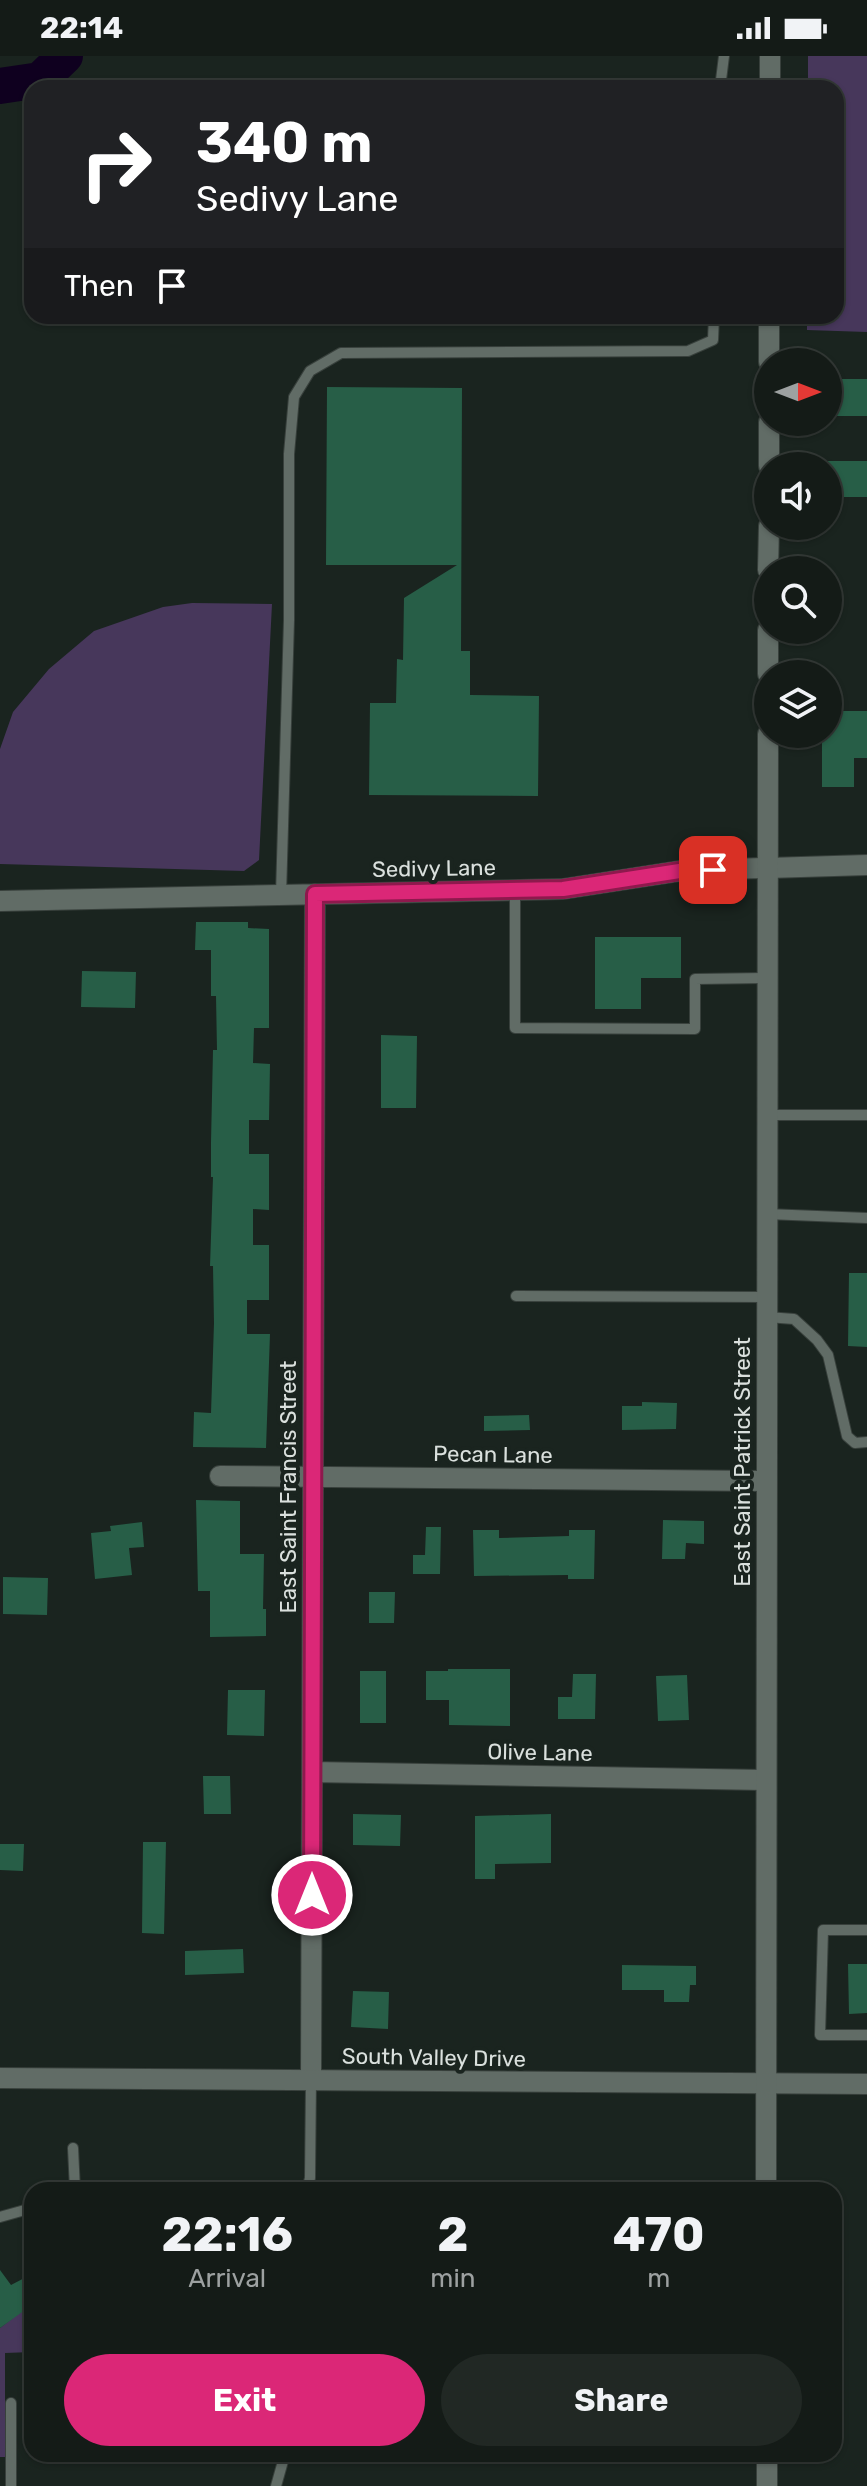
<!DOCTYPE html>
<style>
:root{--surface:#141b17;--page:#212824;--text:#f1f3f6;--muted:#9da1a1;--line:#333936;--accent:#db2777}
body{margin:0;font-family:Rubik,sans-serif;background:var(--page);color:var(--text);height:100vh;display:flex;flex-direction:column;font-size:30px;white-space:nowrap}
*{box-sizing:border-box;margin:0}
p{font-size:26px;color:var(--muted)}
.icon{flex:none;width:44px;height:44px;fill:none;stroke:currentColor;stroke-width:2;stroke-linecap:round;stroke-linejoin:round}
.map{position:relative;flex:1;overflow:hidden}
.sheet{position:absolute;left:24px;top:2126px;width:818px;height:280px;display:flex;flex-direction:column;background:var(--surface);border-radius:24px;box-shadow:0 2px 6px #0004,0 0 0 2px var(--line)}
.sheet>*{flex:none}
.top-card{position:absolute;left:24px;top:24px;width:820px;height:244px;border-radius:24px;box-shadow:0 2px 6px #0004,0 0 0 2px var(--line);background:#202124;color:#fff;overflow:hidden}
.needle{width:52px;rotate:90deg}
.tools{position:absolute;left:754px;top:292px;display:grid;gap:16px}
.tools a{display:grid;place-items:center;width:88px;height:88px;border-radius:50%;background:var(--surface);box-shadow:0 2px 6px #0004,0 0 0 2px var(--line);font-size:40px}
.pin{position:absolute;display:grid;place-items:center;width:68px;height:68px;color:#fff;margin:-34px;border-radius:16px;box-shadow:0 4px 12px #0006}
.me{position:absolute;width:88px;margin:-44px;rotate:0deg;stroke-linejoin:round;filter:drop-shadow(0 0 6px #0008)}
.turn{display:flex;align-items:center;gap:28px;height:168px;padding:0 40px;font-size:36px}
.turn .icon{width:104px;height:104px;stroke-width:2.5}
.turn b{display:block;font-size:56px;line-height:68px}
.then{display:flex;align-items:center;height:76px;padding:0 40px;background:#0003;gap:16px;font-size:30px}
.eta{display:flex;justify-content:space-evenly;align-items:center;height:136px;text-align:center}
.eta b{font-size:48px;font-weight:700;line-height:56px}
.button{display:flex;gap:16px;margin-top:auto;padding:16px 40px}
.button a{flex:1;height:92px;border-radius:48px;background:var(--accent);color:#fff;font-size:32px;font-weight:700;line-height:92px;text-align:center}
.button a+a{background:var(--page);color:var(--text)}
.status{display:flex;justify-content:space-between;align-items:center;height:56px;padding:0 40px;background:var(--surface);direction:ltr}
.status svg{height:22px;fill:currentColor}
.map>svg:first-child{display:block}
.green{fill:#47375b}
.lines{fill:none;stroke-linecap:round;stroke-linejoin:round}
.river{stroke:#0f001f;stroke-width:36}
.building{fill:#275e47}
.service-casing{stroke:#38403c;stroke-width:12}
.minor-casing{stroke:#38403c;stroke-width:22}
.tertiary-casing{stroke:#38403c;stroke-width:22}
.secondary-casing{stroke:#38403c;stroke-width:22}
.service{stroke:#616c66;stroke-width:10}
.minor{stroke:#616c66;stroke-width:20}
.tertiary{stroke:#616c66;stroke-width:20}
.secondary{stroke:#616c66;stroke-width:20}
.route-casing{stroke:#8e194d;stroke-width:20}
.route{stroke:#db2777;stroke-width:14}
.labels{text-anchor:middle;stroke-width:8;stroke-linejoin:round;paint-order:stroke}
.street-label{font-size:22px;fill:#dae0dd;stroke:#1a241f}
</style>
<div class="status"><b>22:14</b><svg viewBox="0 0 49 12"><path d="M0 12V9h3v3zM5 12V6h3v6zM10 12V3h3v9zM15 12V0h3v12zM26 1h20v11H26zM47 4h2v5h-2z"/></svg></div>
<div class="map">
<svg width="867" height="2430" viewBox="0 0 867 2430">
<rect width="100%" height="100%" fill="#1a241f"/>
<path class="green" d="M808 0H867V276L807 274V260H836V32H808Z
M192 547 272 548 259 804 244 815 0 808V693L13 656 49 613 94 575 163 551Z
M32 2247V2296L5 2297V2401H0V2272Z"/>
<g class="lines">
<path class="river" d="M0 30 40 24 65 0"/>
</g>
<path class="building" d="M828 323H867V360H828Z
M327 331 462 332 461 595H470V639L539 640 538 740 369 739 370 647H396L397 603 403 604 404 542 457 509H326Z
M828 405H867V441H828Z
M828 655H867V702H854V731H822V678H828Z
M196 866H248V872L269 873V972H254L253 1007 270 1008 269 1064H249V1098H269V1154L253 1153V1189H269V1244H247V1278H270L266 1392 193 1391 194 1356 211 1357 214 1267 213 1210H210L213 1121H211V1086L213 994H217L216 940H211V894H195Z
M595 881H681V922H641V953H595Z
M82 915 136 916 135 952 81 951Z
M381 979 417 980 416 1052H381Z
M849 1217H867V1291L848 1290Z
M642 1346 677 1347 676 1373 622 1374V1350H642Z
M529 1359 530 1374 484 1375V1360Z
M196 1444 240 1445V1498H264L263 1553H266V1580L210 1581V1535H198Z
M663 1464 704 1465V1488L686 1487 685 1503H662Z
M142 1466 144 1491 129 1492 132 1519 95 1523 91 1477 111 1475 110 1470Z
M426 1471H441L440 1518H413V1499H425Z
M473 1474H499V1482L569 1480V1474H595L594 1523H568V1519L474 1520Z
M3 1521 48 1522 47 1559 3 1558Z
M369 1536H395L394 1567H369Z
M448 1613H510V1670L449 1669V1644H426V1615H448Z
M360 1615H386V1667H360Z
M573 1618H596L595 1663H558V1641H572Z
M687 1619 689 1664 658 1665 656 1620Z
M228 1634H265L264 1680 227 1679Z
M203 1720H230L231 1758H204Z
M353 1758 401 1759 400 1790 353 1789Z
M551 1758V1807L495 1808V1823H475V1760Z
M143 1786H166L164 1878 142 1877Z
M0 1788H24L23 1815 0 1814Z
M243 1893 244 1917 185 1919V1895Z
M848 1908H867V1957L849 1958Z
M622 1909 696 1910V1929H690L689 1946H664V1934H622Z
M353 1935 389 1936 388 1973 351 1971Z
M0 2214 11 2229 32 2218V2249L0 2272Z"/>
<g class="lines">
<g class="service-casing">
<path id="service" d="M720 32 724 0
M515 834V972L695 973V923L767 922
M281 839 289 564V398L294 341 310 315 341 297 688 295 713 284 714 260
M767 1059H867
M767 1158 867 1162
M516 1240 767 1241
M767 1261 794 1263 817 1284 828 1299 847 1380 855 1387 867 1386
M867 1874H823L820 1979H867
M73 2092 75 2134
M307 2134 310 2122 311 2023
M0 2161 32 2152
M11 2347V2430
M276 2430 285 2398"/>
</g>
<g class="minor-casing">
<path id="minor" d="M0 845 563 833 686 814 768 812
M220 1420 766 1425
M312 1716 766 1724
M311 2023 315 838"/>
</g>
<g class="tertiary-casing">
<path id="tertiary" d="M768 812 867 809
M0 2022 867 2028"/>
</g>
<g class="secondary-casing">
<path id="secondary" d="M770 32V0
M769 306V260
M769 410V366
M768 514 769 470
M768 618V574
M766 2134 768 678
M767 2430V2398"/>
</g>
<use href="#service" class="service"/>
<use href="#minor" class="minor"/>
<use href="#tertiary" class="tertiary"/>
<use href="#secondary" class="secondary"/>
</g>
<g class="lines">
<g class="route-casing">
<path id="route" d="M312 1839 315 838 563 833 686 814H713"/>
</g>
<use href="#route" class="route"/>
</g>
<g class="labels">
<g class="street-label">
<text transform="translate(434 812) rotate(-1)" y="8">Sedivy Lane</text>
<text transform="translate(493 1398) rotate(1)" y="8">Pecan Lane</text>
<text transform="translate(742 1406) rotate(-90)" y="8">East Saint Patrick Street</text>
<text transform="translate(288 1431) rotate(-90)" y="8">East Saint Francis Street</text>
<text transform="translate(540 1696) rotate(1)" y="8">Olive Lane</text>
<text transform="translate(434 2001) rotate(1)" y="8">South Valley Drive</text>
</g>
</g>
</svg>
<div class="tools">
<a><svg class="needle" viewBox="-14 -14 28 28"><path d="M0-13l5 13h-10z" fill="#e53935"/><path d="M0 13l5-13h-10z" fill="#9da1a1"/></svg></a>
<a><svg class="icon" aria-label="sound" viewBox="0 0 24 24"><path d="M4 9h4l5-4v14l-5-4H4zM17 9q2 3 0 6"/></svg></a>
<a><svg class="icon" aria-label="search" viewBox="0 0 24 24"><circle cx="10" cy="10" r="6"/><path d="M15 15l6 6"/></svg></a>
<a><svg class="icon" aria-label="layers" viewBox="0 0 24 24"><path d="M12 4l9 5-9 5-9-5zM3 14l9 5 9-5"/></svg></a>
</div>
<div class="pin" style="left:713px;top:814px;background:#d93025"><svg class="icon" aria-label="arrive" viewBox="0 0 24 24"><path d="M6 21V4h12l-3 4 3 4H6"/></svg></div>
<svg class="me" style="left:312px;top:1839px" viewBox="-20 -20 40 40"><circle r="17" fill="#db2777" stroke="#fff" stroke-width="3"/><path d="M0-11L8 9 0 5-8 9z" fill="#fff"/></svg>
<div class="top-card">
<div class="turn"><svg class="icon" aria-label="right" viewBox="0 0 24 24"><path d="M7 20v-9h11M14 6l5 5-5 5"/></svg><div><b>340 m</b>Sedivy Lane</div></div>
<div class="then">Then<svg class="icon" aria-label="arrive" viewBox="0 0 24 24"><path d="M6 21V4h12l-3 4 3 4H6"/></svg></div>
</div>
<section class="sheet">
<div class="eta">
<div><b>22:16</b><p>Arrival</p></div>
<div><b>2</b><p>min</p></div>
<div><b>470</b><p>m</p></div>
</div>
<div class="button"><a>Exit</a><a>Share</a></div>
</section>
</div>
